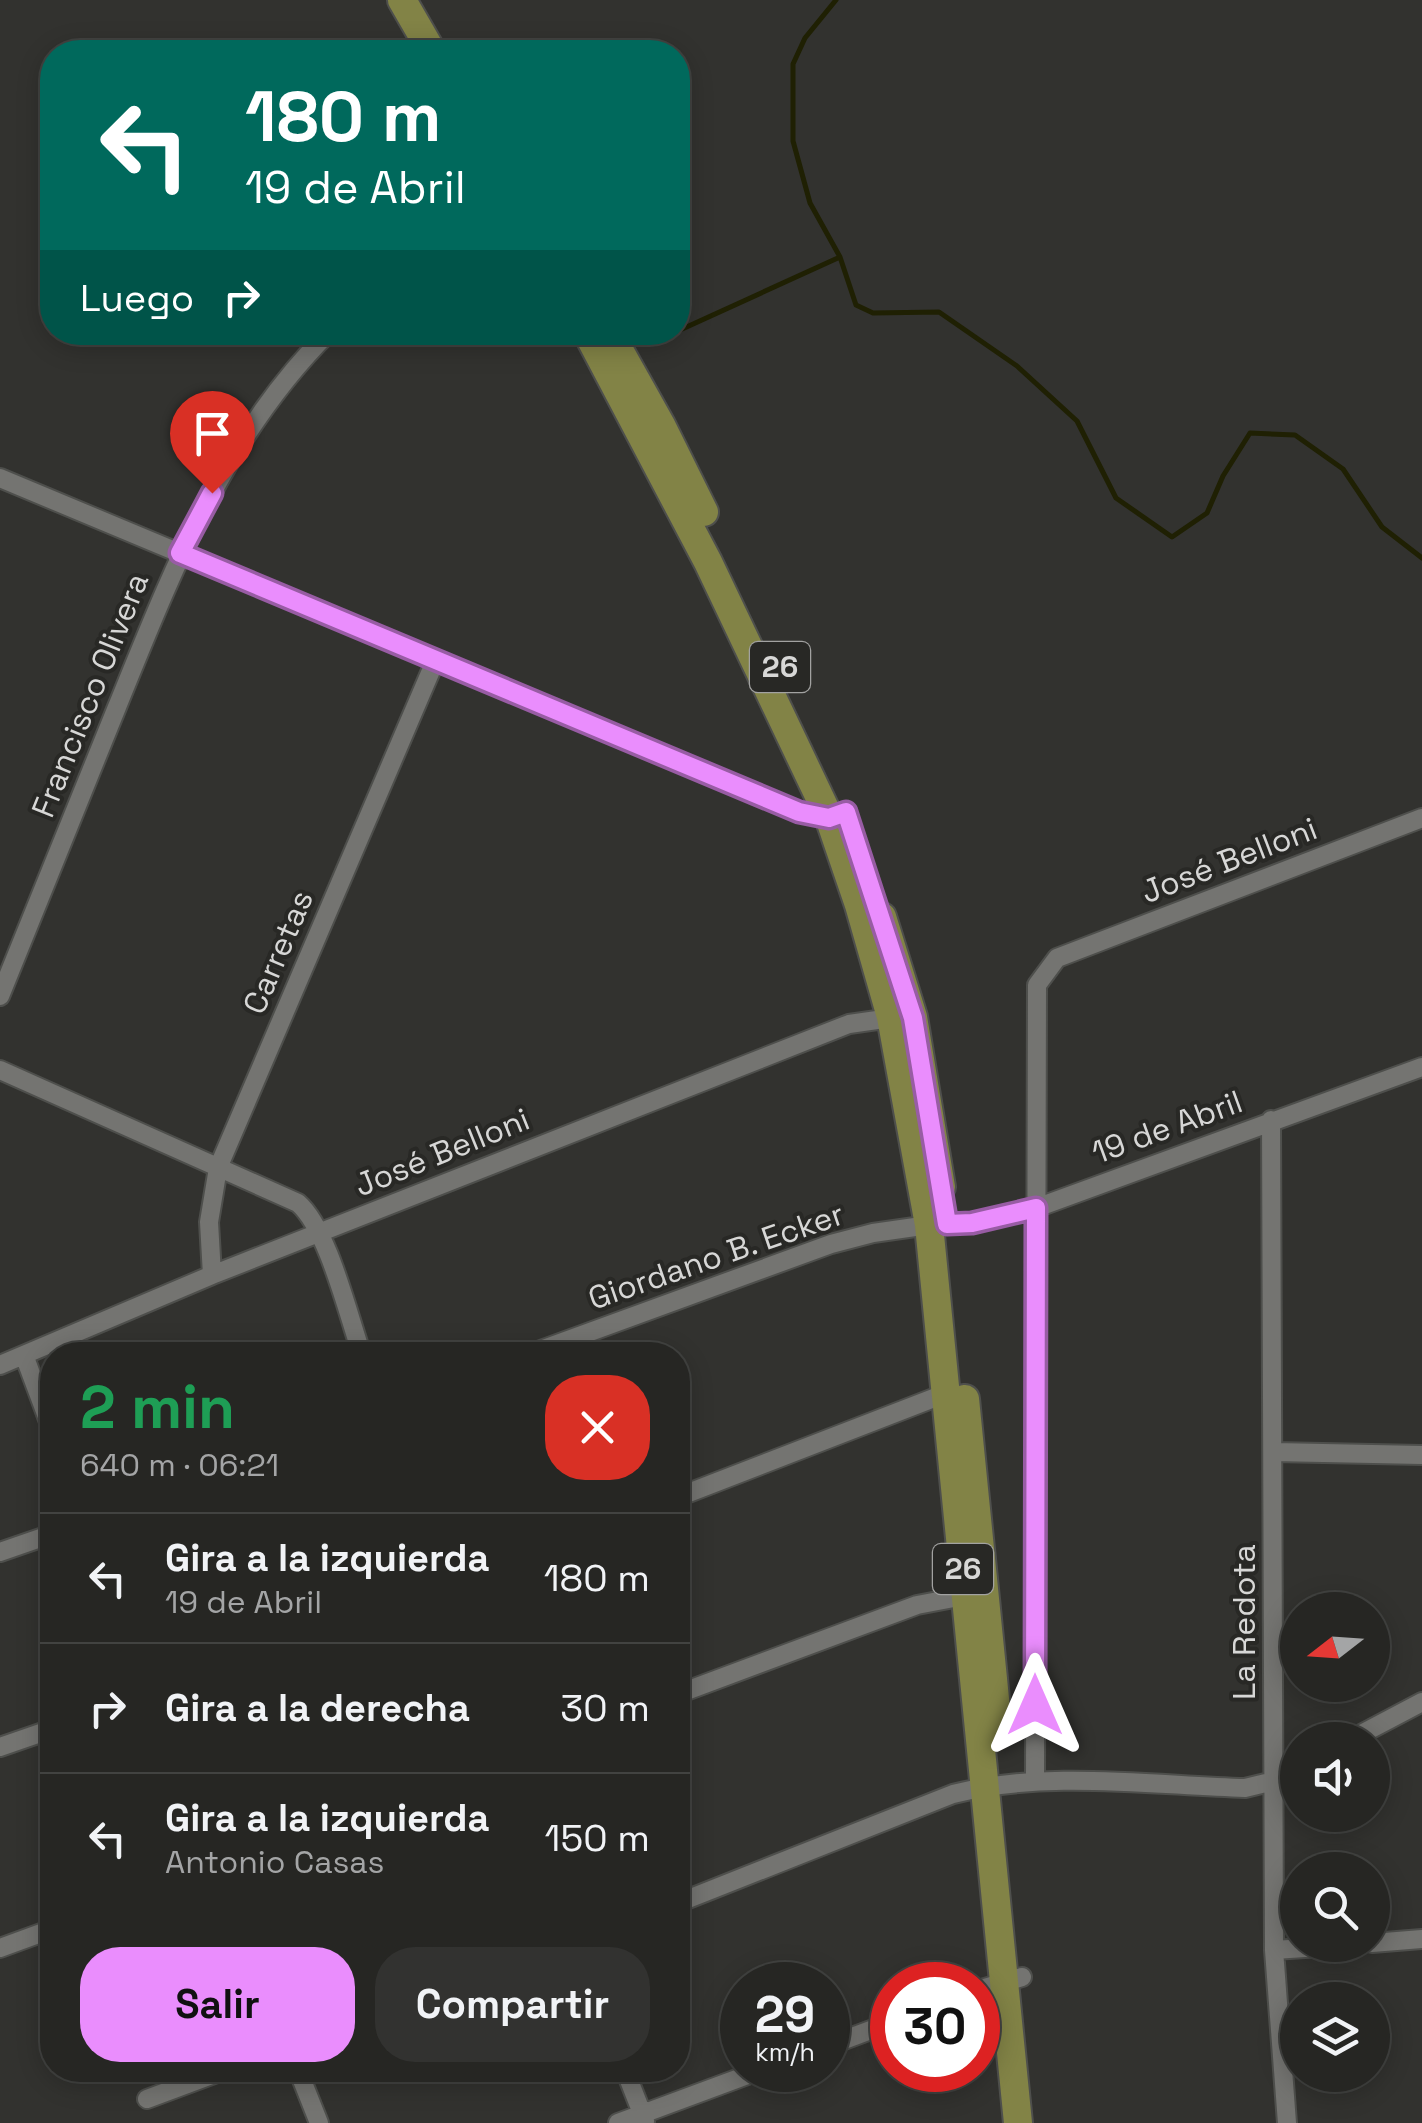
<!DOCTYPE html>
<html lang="es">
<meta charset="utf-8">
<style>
:root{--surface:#262623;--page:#323230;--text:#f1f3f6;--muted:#a4a5a6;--line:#424341;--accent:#ea8dfd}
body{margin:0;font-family:"Space Grotesk",sans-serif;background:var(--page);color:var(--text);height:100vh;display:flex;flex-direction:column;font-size:38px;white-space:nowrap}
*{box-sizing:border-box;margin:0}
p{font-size:32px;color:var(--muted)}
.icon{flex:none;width:55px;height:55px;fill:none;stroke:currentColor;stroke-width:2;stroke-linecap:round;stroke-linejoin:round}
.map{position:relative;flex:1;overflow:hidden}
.drawer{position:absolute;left:40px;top:1342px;width:650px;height:740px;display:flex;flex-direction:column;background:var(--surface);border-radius:40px;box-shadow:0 5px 25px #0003,0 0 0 2px var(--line)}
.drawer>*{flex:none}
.banner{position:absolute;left:40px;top:40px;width:650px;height:305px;border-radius:40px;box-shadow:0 5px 25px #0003,0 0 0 2px var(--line);background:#00695c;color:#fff;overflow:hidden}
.needle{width:65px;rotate:253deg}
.tools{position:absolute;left:1280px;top:1592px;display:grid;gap:20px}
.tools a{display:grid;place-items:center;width:110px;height:110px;border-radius:50%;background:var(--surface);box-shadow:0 5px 25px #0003,0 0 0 2px var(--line);font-size:50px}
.speed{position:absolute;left:720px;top:1962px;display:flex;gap:20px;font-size:50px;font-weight:700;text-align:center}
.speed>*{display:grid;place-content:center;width:130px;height:130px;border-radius:50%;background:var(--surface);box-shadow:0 5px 25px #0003,0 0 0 2px var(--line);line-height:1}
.speed small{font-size:25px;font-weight:400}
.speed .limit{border:15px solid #d22;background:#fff;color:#111}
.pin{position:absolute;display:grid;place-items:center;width:85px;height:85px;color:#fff;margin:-102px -42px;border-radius:50% 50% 50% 0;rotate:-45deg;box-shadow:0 0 10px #0007}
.pin .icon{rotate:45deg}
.me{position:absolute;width:110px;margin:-55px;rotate:0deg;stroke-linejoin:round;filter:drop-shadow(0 0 8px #0008)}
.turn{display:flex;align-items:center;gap:35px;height:210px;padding:0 40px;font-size:45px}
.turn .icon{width:130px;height:130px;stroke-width:2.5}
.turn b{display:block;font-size:70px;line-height:85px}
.then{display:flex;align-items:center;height:95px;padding:0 40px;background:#0003;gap:20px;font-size:38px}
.round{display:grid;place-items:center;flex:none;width:105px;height:105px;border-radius:40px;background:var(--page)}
.summary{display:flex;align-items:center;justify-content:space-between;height:170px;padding:0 40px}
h1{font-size:60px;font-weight:800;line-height:75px;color:#1e9e55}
.action{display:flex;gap:20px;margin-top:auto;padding:20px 40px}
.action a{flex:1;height:115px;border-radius:40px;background:var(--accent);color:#111;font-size:40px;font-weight:800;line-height:115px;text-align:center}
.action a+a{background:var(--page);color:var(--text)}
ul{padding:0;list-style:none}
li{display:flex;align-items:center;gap:30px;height:130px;padding:0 40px;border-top:2px solid var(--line)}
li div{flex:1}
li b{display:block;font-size:38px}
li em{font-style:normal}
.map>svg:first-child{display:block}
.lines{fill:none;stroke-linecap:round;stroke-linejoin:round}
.stream{stroke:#1f2003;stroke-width:5}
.street-casing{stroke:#4e4f4c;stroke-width:22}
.primary-casing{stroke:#4e4f4c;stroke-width:32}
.street{stroke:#747471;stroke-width:18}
.primary{stroke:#828346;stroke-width:28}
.route-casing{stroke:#985ca4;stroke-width:25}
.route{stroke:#ea8dfd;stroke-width:18}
.labels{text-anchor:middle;stroke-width:8;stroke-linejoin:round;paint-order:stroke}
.shield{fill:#282825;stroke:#a2a2a1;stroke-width:2.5}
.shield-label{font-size:30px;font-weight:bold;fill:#d7d7d6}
.street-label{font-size:32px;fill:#d7d7d6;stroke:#282825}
</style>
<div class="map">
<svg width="1422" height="2123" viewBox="0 0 1422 2123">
<rect width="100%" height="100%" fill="#32322f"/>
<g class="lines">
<path class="stream" d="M836 0 805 38 793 64V141L810 203 840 257 856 305 873 313 939 312 1017 366 1077 421 1116 498 1172 537 1207 513 1223 476 1250 433 1295 435 1343 469 1382 527 1422 558
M658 340 840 257"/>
<g class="street-casing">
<path id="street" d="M0 478 799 812 829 817 846 812
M0 996C39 900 78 803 117 707 172 572 224 436 329 332
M0 1070 298 1203C328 1229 348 1315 362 1355
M1271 1120 1274 1950 1287 2123
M212 1275 209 1222 218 1168 436 659
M24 1355 52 1430
M527 1355 831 1244 873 1233 929 1225 972 1223 1036 1208 1422 1067
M0 1365 212 1275 849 1024 898 1017
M1274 1452 1422 1455
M678 1497 952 1391
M0 1552 52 1534
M678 1694 917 1605 975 1594
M1350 1740 1422 1702
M0 1747 52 1729
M1035 1781 1037 985 1057 958 1422 818
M678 1903 953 1794C1046 1770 1149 1785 1245 1788L1274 1781 1298 1768
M1372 1943 1422 1939
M0 1948 52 1929
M1274 1950 1351 1945
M978 1990 1022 1977
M828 2046 892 2022
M298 2070 319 2123
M625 2070 645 2121
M147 2099 225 2070
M618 2123 761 2070"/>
</g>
<g class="primary-casing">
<path id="primary" d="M402 0 432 52
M587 332 708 562 829 817 859 905 891 1017 929 1225 1018 2123
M609 332 661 425 704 512
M882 917 913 1017 941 1187
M965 1399 998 1729"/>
</g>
<use href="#street" class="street"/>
<use href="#primary" class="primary"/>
</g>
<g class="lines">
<g class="route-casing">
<path id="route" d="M212 493 180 553 799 812 829 818 846 812 913 1018 947 1224 972 1223 1036 1208 1035 1705"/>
</g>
<use href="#route" class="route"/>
</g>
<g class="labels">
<g class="shield">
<rect x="750" y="642" width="60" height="50" rx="8"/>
<rect x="933" y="1544" width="60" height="50" rx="8"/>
</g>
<g class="shield-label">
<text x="780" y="677">26</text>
<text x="963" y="1579">26</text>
</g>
<g class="street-label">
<text transform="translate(90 695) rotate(-68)" y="11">Francisco Olivera</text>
<text transform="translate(1229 860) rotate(-21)" y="11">José Belloni</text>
<text transform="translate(278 952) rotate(-67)" y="11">Carretas</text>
<text transform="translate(1167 1127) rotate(-20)" y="11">19 de Abril</text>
<text transform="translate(442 1152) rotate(-22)" y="11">José Belloni</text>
<text transform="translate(716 1256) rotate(-19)" y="11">Giordano B. Ecker</text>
<text transform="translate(1244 1622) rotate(-90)" y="11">La Redota</text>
</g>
</g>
</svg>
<div class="tools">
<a><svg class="needle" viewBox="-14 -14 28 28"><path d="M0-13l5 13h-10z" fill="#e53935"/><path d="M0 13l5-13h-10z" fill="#a4a5a6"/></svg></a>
<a><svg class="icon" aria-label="sound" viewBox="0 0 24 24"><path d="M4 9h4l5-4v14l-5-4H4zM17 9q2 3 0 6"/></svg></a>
<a><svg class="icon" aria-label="search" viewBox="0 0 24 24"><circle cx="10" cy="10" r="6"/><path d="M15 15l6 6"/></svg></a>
<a><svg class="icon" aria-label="layers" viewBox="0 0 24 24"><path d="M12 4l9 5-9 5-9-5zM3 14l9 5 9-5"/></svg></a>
</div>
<div class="speed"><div>29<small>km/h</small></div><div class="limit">30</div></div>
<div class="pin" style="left:212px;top:493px;background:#d93025"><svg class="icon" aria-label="arrive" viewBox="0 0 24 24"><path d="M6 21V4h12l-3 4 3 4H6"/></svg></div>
<svg class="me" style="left:1035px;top:1705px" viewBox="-20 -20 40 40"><path d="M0-17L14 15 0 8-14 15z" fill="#ea8dfd" stroke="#fff" stroke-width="4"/></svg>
<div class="banner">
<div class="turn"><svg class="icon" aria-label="left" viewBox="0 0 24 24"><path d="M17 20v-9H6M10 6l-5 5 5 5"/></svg><div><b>180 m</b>19 de Abril</div></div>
<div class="then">Luego<svg class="icon" aria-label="right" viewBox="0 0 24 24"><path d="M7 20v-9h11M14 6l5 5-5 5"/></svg></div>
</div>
<section class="drawer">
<div class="summary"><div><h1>2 min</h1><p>640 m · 06:21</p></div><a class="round" style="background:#d93025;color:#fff"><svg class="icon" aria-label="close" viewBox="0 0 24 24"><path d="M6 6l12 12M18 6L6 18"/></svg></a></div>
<ul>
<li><svg class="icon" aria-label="left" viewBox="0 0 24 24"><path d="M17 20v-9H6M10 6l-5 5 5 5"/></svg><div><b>Gira a la izquierda</b><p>19 de Abril</p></div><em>180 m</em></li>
<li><svg class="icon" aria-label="right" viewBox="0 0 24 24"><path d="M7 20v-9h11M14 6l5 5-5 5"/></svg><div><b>Gira a la derecha</b></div><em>30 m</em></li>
<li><svg class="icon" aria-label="left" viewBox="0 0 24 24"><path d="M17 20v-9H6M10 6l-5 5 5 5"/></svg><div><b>Gira a la izquierda</b><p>Antonio Casas</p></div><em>150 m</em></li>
</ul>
<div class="action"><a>Salir</a><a>Compartir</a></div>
</section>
</div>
